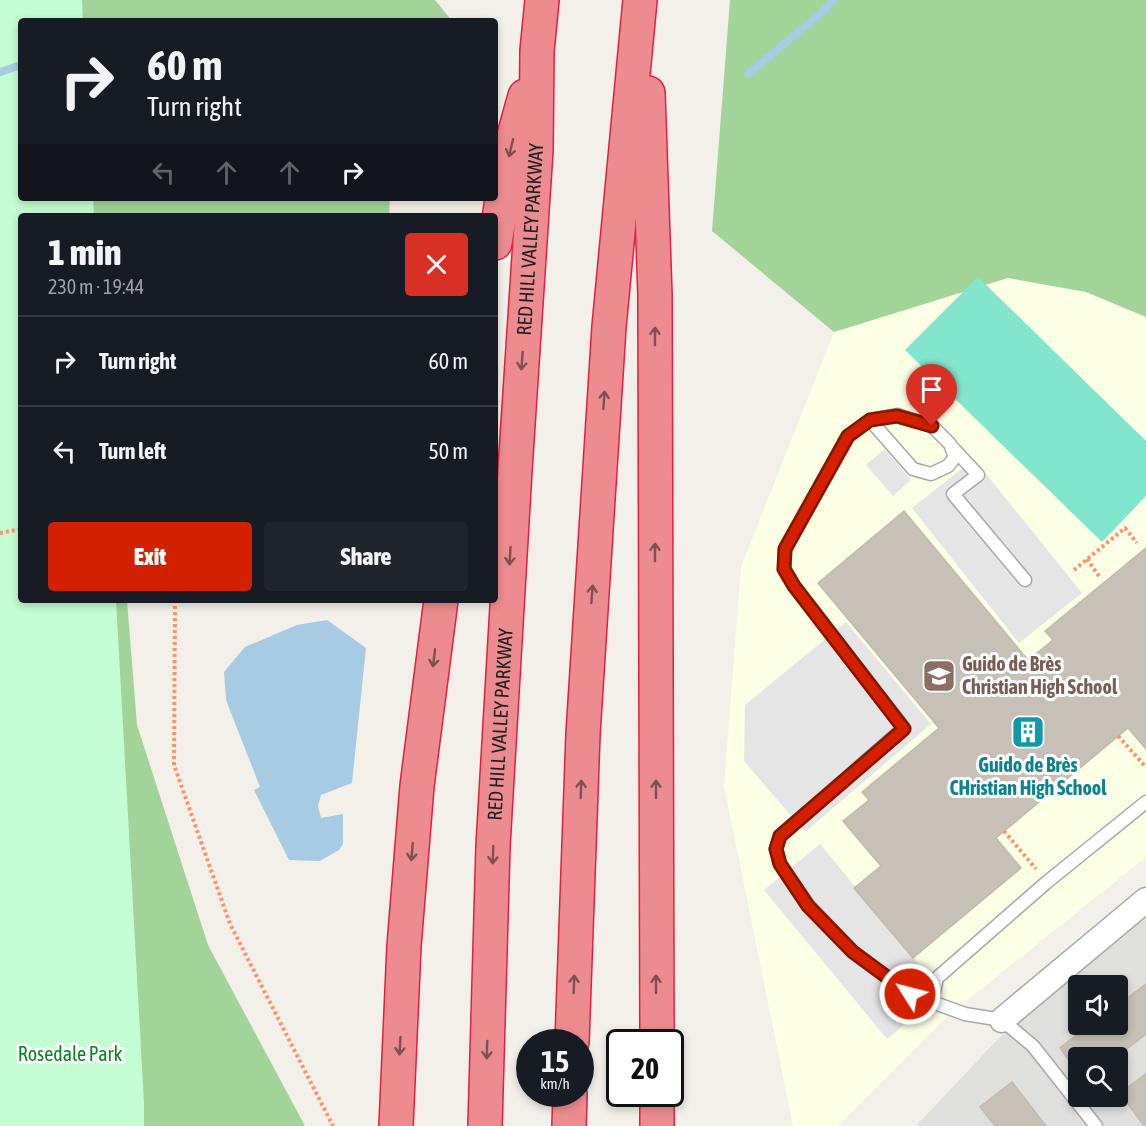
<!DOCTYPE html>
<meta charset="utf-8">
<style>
:root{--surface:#171b24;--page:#20242c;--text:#f1f3f6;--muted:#9ea1a6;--line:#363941;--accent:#d32100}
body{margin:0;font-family:"Asap Condensed",sans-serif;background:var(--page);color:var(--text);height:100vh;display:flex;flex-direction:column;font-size:22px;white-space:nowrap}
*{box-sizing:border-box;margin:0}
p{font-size:20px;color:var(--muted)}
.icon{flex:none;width:33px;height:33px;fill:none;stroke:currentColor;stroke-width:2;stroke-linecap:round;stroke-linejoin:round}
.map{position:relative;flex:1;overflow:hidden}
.side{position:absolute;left:18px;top:213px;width:480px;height:390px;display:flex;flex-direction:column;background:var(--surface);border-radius:6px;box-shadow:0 3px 9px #0003}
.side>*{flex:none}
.guide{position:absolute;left:18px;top:18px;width:480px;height:183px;border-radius:6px;box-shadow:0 3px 9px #0003;background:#171b24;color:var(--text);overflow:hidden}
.fabs{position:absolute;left:1068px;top:975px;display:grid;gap:12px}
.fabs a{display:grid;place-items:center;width:60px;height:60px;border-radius:6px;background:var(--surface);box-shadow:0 3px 9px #0003;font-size:30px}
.speed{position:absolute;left:516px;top:1029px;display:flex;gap:12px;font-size:30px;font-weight:700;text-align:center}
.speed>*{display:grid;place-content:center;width:78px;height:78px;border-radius:50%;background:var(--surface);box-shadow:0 3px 9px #0003;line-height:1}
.speed small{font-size:15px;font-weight:400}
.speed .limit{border:3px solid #111;border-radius:9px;background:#fff;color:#111}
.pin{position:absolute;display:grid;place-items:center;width:51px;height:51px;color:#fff;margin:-62px -26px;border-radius:50% 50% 50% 0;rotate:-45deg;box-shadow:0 0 6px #0007}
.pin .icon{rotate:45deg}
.me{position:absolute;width:66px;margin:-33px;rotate:306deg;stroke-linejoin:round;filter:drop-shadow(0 0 4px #0008)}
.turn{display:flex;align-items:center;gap:21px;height:126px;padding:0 30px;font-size:27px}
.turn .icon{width:78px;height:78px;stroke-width:2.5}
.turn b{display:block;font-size:42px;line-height:51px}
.lanes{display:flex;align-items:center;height:57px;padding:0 30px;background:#0003;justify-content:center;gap:30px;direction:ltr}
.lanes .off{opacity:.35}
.round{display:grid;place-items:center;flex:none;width:63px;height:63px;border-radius:6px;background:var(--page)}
.overview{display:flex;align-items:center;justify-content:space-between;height:102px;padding:0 30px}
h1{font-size:36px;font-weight:800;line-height:45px}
.action{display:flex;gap:12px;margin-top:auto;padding:12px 30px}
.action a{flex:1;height:69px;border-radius:6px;background:var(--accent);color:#fff;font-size:24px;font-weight:800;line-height:69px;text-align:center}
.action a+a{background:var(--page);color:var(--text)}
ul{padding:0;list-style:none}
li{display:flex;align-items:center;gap:18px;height:90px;padding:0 30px;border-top:2px solid var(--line)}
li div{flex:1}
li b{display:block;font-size:22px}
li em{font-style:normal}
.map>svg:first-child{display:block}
.residential{fill:#dfdfde;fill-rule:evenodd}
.education{fill:#fbffe4}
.forest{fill:#a2d49a}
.park{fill:#c4fdd1}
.pitch{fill:#82e5ce}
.parking{fill:#e5e5e5}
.water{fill:#a6cbe2}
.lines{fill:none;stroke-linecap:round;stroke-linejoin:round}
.stream{stroke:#a6cbe2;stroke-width:8}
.building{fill:#c7c0b6;stroke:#c5baa9;stroke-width:1.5}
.lane-casing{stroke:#a8a8a8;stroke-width:15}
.street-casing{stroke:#a8a8a8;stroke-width:27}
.highway-casing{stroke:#e61e43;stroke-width:36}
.path{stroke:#ff926c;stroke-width:4;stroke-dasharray:3 3;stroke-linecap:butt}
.lane{stroke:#fff;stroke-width:12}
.street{stroke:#fff;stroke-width:24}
.highway{stroke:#ed8c8f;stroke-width:33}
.oneway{stroke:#7d5152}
.route-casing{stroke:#891500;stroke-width:15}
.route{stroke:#d32100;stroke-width:10}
.labels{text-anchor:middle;stroke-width:6;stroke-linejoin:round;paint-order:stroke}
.street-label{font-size:20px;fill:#212121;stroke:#fff}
.education-label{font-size:20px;font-weight:bold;fill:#785e54;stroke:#fff;text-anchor:start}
.culture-label{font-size:20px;font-weight:bold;fill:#0d838f;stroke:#fff}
.park-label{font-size:20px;fill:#068424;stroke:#fff}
</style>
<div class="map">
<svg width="1146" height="1126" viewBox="0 0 1146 1126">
<rect width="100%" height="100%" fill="#f2f0e8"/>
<path class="residential" d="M1146 918V1126H916L998 1039ZM1078 986H1118V1024H1078ZM1078 1058H1118V1096H1078Z"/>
<path class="education" d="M1008 278 1086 292 1146 317V857L950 1014 838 1126H793L724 786 741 567 834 332Z"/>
<path class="forest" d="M0 0H435L452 21H21V198H390L389 216H21Z
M730 0H1146V317L1086 292 1008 278 834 332 712 231Z
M0 539 21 600H127L137 725 208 945 305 1126H52Z"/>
<path class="park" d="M0 0H82L83 21H21V198H93L94 216H21V600H116L144 1103V1126H0Z"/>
<path class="pitch" d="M978 277 1146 441V496L1102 542 905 350Z"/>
<path class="parking" d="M885 449 911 480 893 496 866 465Z
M974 459 1082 593 1019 643 912 508Z
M846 622 931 724 805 832 744 761 745 705Z
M820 844 922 968 884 1000 904 1025 887 1039 764 890Z"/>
<path class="water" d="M327 620 366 648 352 783 321 795 318 806 321 818 343 814V844L339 850 320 861 289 860 254 790 260 787 226 700 224 672 245 647 297 625Z"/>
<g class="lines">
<path class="stream" d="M0 72 21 65
M748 74 820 14 833 0"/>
</g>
<path class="building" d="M904 511 1028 660 1053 640 1045 631 1146 548V749L1128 728 996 838 1021 868 913 958 854 888 881 866 843 821 869 800 862 792 939 728 818 583Z
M1146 984V1034L1115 1058H1078V1073L1060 1048 1091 1024H1118V1005Z
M1146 1074V1126H1144L1120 1093Z
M1012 1082 1046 1126H995L980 1107Z"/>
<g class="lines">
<g class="lane-casing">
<path id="lane" d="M870 420 913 469 931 474 948 466 955 457 950 444 932 426 897 415 870 420 848 436 785 549 784 569 794 586 904 728 780 836 776 849 780 864 809 906 853 952 910 994 965 1014 1002 1020 1033 1046 1096 1126
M952 447 978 475 953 494 1025 580
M932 1001 937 978 1047 882 1146 802"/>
</g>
<g class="street-casing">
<path id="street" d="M1002 1020 1146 900"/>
</g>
<g class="highway-casing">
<g id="highway">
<path d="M648 93 655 296 657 1042"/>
<path d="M495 243 510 150 525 96"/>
<path d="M572 1042 583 734 609 327 640 0"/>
<path d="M657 1094V1126"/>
<path d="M396 1126 404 946 417 786 441 600"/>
<path id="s1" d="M485 1126 493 846 515 470 536 150 537 51 542 0"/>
<path d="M569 1126 570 1094"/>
</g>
</g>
<path class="path" d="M0 533 21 529
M1087 559 1099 576
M1074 570 1125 528 1137 543
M175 600 174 765 230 924 333 1126
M1118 736 1146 767
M1004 831 1036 869"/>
<use href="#lane" class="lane"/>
<use href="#street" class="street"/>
<use href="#highway" class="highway"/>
</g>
<defs><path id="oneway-shaft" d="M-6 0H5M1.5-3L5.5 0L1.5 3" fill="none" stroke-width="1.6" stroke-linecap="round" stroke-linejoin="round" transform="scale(1.5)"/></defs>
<g class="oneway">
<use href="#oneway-shaft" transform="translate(511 148) rotate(103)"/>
<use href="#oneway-shaft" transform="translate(655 336) rotate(-90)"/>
<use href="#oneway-shaft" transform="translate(522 361) rotate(94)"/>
<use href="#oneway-shaft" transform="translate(604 400) rotate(-86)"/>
<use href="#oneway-shaft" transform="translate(655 552) rotate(-90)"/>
<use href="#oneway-shaft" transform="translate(510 556) rotate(93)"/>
<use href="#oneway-shaft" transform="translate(592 594) rotate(-86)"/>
<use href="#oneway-shaft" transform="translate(434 658) rotate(97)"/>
<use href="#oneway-shaft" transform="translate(581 789) rotate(-88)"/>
<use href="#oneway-shaft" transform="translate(656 789) rotate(-90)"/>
<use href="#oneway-shaft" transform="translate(412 852) rotate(95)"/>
<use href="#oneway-shaft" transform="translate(493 855) rotate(92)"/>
<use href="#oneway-shaft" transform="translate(574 984) rotate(-88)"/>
<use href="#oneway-shaft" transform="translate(656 984) rotate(-90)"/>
<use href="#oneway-shaft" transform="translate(400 1046) rotate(93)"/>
<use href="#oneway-shaft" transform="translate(487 1050) rotate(92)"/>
</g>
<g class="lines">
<g class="route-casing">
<path id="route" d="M910 994 853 952 808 906 780 864 776 849 780 836 904 729 794 586 784 569 785 549 848 436 870 420 897 416 932 426"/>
</g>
<use href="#route" class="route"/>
</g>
<defs>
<g id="school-square" transform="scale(1.725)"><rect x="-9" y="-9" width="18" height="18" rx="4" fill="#8d6e63" stroke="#fff"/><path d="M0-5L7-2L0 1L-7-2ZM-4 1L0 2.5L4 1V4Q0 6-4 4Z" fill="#fff"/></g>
<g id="building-square" transform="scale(1.725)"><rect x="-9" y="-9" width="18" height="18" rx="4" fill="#0f9aa8" stroke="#fff"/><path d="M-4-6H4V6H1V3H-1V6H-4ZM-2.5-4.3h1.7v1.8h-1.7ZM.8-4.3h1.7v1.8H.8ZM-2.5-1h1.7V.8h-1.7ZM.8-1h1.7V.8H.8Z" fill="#fff"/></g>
</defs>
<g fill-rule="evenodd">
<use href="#school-square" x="939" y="676"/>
<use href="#building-square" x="1028" y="732"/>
</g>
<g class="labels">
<g class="street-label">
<text dy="7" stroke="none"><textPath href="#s1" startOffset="888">RED HILL VALLEY PARKWAY</textPath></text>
<text dy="7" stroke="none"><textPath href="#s1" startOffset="402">RED HILL VALLEY PARKWAY</textPath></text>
</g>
<g class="education-label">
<text x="962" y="671">Guido de Brès<tspan x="962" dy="23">Christian High School</tspan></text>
</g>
<g class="culture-label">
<text x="1028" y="772">Guido de Brès<tspan x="1028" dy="23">CHristian High School</tspan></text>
</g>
<g class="park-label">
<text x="70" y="1061">Rosedale Park</text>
</g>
</g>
</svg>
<div class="fabs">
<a><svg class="icon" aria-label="sound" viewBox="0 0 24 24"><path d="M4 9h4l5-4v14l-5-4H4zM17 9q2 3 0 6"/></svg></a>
<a><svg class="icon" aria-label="search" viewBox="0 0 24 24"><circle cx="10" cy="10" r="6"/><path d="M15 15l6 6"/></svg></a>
</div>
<div class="speed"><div>15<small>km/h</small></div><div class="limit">20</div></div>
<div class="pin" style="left:932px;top:426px;background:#d93025"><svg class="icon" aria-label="arrive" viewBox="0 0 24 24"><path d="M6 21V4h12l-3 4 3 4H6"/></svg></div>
<svg class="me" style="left:910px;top:994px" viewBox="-20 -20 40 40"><circle r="17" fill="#d32100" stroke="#fff" stroke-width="3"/><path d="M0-11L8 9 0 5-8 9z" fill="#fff"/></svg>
<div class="guide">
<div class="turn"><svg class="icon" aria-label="right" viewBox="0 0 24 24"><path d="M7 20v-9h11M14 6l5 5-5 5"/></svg><div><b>60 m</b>Turn right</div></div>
<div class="lanes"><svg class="icon off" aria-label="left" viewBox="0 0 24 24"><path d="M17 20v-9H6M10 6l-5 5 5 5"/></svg><svg class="icon off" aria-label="ahead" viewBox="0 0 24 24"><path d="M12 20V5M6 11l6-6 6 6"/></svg><svg class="icon off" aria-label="ahead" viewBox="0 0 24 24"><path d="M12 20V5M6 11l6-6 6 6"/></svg><svg class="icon" aria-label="right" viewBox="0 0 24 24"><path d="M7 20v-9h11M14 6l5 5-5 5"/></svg></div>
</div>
<section class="side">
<div class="overview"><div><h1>1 min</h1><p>230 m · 19:44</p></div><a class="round" style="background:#d93025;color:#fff"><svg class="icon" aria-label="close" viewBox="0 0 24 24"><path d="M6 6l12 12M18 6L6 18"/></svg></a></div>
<ul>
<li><svg class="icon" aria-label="right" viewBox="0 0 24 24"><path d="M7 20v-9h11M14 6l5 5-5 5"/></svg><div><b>Turn right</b></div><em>60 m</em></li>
<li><svg class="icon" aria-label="left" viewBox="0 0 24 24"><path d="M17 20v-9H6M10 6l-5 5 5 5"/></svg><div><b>Turn left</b></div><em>50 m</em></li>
</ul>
<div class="action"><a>Exit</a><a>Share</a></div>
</section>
</div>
